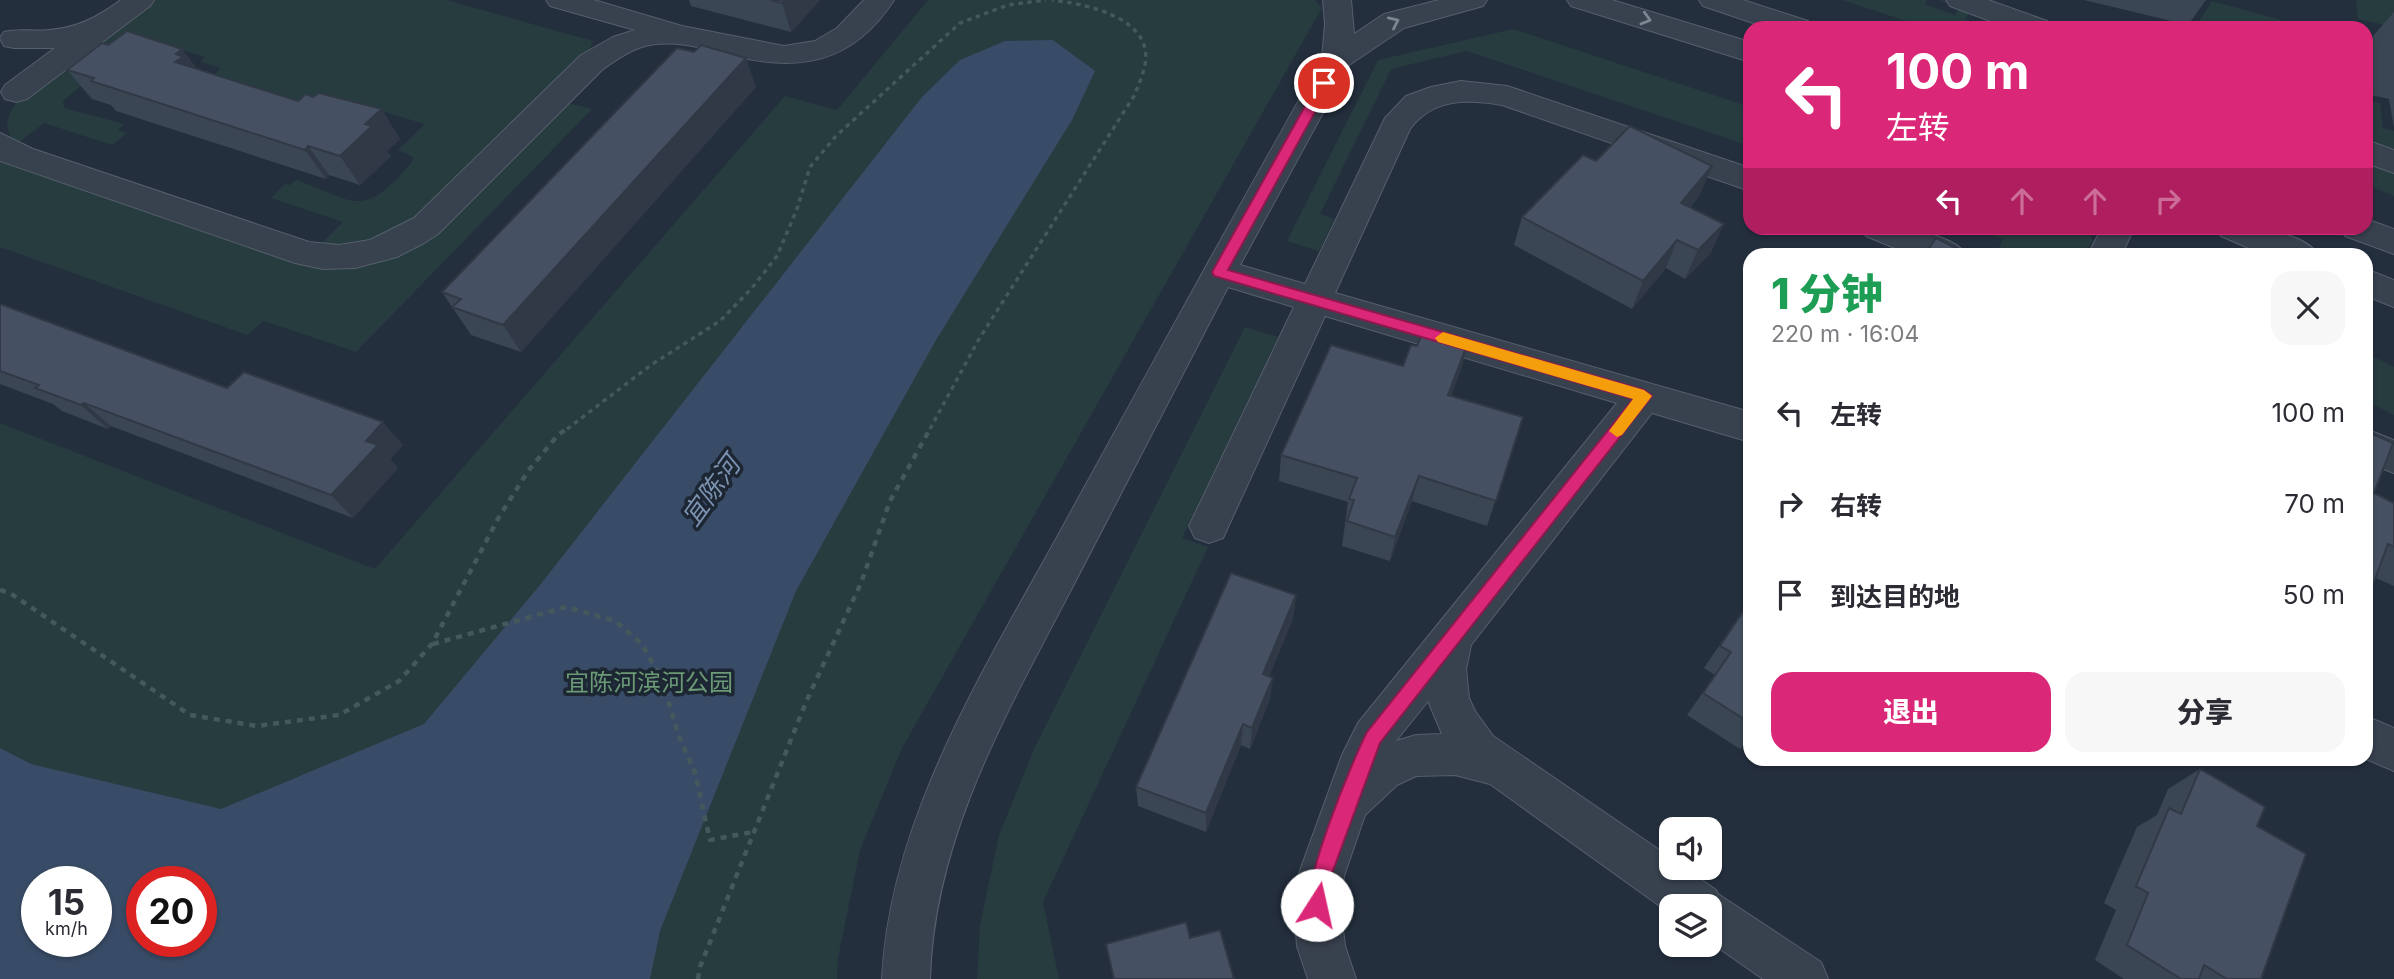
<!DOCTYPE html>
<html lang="zh">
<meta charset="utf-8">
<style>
:root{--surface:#fff;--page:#f7f7f7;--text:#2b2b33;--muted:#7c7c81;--accent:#db2777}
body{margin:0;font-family:Inter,"Noto Sans SC",sans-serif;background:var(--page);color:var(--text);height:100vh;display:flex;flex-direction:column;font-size:26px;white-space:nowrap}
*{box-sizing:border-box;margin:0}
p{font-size:23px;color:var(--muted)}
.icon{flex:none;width:38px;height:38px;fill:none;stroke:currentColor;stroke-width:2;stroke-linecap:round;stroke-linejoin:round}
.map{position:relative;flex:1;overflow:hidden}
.sheet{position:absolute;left:1743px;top:248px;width:630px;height:518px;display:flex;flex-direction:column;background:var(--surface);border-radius:21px;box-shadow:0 2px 5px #0004}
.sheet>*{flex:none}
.hud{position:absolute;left:1743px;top:21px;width:630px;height:214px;border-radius:21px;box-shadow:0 2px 5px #0004;background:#db2777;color:#fff;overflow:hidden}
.fabs{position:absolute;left:1659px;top:817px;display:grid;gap:14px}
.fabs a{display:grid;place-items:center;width:63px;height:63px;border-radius:14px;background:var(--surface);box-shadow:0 2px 5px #0004;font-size:35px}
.speed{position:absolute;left:21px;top:866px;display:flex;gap:14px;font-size:35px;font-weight:700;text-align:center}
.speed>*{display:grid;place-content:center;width:91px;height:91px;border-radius:50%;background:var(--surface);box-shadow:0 2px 5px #0004;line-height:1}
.speed small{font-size:18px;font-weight:400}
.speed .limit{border:10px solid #d22;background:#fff;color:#111}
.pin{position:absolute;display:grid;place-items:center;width:60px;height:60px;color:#fff;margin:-30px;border:4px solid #fff;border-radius:50%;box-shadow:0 2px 7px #0007}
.me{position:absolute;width:77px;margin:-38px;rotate:10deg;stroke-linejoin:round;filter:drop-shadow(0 0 5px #0008)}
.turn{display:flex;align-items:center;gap:24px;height:147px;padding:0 28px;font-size:32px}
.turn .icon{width:91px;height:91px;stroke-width:2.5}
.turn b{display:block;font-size:49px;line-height:60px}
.lanes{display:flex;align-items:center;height:66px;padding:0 28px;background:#0003;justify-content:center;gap:35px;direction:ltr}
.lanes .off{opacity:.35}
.round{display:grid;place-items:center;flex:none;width:74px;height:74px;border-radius:21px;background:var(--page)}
.headline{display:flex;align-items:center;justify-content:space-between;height:119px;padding:0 28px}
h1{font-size:42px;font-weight:800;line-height:52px;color:#1e9e55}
.button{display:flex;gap:14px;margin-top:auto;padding:14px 28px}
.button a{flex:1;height:80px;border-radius:21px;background:var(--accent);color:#fff;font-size:28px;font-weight:800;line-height:80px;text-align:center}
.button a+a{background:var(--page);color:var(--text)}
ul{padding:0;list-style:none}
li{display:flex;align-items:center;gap:21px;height:91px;padding:0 28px}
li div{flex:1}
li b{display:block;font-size:26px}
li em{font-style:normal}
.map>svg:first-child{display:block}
.green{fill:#263c3f;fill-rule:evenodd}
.water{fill:#394c67;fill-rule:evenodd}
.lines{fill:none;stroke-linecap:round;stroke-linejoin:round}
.minor-casing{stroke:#565f6c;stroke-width:2}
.path-far1{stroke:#44595c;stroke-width:3.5;stroke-dasharray:4.5 4.5;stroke-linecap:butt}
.path{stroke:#44595c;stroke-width:4.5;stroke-dasharray:6 6;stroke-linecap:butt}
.minor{fill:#38414e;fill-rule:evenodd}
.wall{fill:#3b4654}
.shaded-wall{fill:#303945}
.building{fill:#455162;stroke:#303945;stroke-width:2}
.oneway{stroke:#7c8592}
.route{fill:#db2777;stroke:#8e194d;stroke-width:2}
.slow{fill:#f59e0b}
.labels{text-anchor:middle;stroke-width:7;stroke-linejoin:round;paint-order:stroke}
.park-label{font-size:24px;fill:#6b9a76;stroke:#1d2633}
.water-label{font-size:26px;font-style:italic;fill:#7c92b1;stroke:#1d2633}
</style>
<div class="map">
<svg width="2394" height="979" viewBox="0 0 2394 979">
<rect width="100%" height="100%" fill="#242f3e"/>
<path class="green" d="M152 0H447L593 41 588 53 422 217 362 246H319L343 222 271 198 285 184 290 185 296 180C353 199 361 223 412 162L413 157 398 150 425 124 378 110 341 115 213 76 221 68 201 62 205 57 162 44 103 68 63 101 64 108 124 124 118 130 127 133 112 145 44 123 17 144C1 129 7 114 19 99Z
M928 0H1315L1322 8 902 748 860 850 838 958 837 979H0V423L375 569 785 96 837 110ZM37 882H96V942H37ZM142 882H201V942H142Z
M1842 0H1927L1925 4 1955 15 1959 8 1939 0H1942L2018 28H1998L2001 23 1970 12 1965 19 1989 28H1928Z
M2356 0H2394V27L2358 19Z
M2212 1 2282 20 2276 28H2195Z
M1513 29 1750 107V146L1467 51 1391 69 1320 214 1334 219 1319 251 1287 241 1378 60Z
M2366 100 2380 103 2383 128 2394 131V154L2366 143Z
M564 102 592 109 356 352 264 321 247 335 0 247V159L363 263Z
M2366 157 2394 169V196L2366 185Z
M1972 228H2084L2090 230 2092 241 2084 255H1996L2003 239Z
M1245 327 1278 337 1182 538 1208 547 1043 902 1059 979H977L980 925 999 835 1034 749Z
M2366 353 2394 367V415L2366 401Z"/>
<path class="water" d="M1053 40 1095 71 1072 120 936 340 796 591 660 931 650 979H0V748L31 764 221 809 424 724 540 585 922 97 960 60 1005 41ZM37 882H96V942H37ZM142 882H201V942H142Z"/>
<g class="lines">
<g class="minor-casing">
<path id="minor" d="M121 0H154L150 6 27 99 16 102 5 99 1 92 5 85 55 48H14L4 46 0 38 4 32C19 28 33 32 49 30 78 28 99 16 121 0Z
M546 0H594L682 26 784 46 815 41 837 28 864 0H894C853 63 800 73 730 55 703 48 673 39 645 46 630 50 616 60 603 69L438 234 424 243 397 257 355 268 323 269 295 263 0 161V133L33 149 309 242 339 245 370 240 414 218 581 55 613 37 635 30 550 6Z
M1323 0H1351L1354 34 1384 14 1439 0H1487L1483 6 1404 28 1349 65 1240 265 1305 284 1385 118 1406 96 1431 87 1461 81 1507 86 1750 168V191L1502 105C1468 99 1433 98 1410 129L1335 293 1750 412V442L1652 413 1471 645 1466 669 1469 698 1475 711 1493 736 1671 858V868H1685L1716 890 1718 894 1821 962 1828 979H1763L1710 942V906H1671V914L1490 784 1455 775 1416 776 1397 785 1365 815 1344 876 1340 905 1345 946 1356 979H1308L1297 946 1294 905 1298 876 1342 755 1358 723 1617 403 1325 316 1223 538 1209 543 1195 538 1189 526 1294 307 1228 287C1177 386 1125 485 1074 584 1009 709 934 835 930 979H882C890 810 995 653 1073 508 1155 358 1238 208 1322 59L1325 24ZM1428 701 1442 734 1416 735 1396 741Z
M1567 0H1612L1750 42V62L1571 6Z
M1699 0H1743L1808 21 1813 28H1768L1703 6Z
M1946 0H1988L2047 21 2052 28H2009L1950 6Z
M2366 140 2394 150V173L2366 163Z
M2366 219 2394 229V254L2345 236 2341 228H2366Z
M1861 228C1888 226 1952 230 1967 256H1914L1866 236Z
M2102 228H2134L2121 256H2087Z
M2216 228C2243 225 2304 230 2319 256H2267L2221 236Z
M2366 269 2394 280V307L2366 296Z
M2366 429 2394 440V473L2366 462Z
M2366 716 2394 728V771L2366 759Z"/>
</g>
<path class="path-far1" d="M567 429 651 365 720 321 752 288 777 256 797 209 810 167 836 136 960 23 1008 5 1046 0
M930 429 979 339 1134 96C1138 86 1143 75 1145 65 1154 17 1085 4 1052 0"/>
<path class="path" d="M0 590 10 593 190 715 257 726 339 715 399 681 432 644 499 517 528 471 558 435 569 427
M433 644 566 607 615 621 642 644 663 682 678 734 695 773 710 840 753 832
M698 979 700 967 806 702 861 583 890 501 931 427"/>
<use href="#minor" class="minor"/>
</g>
<path class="wall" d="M689 0H820L791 32 691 6Z
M2084 0H2206L2188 25Z
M2394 12V128L2389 99 2366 94V44Z
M108 45 182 49 197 69 400 139 387 151 391 156 360 185 329 175 326 179 116 111 111 105 92 99 67 70Z
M756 87 521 352 471 335 442 292Z
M1596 161 1700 195 1690 207 1711 253 1685 279 1666 268 1632 309 1514 245 1522 217Z
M0 304 227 388 403 445 390 459 398 468 353 518 111 426 108 429 62 411 53 404 0 384Z
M1468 342 1461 369 1451 396 1523 417 1487 526 1412 501 1390 561 1342 546 1348 502 1279 481 1281 455 1403 366 1417 346Z
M2366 431 2374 493 2394 503V586L2376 578 2366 602Z
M1296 595 1293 619 1269 676 1270 699 1250 749 1241 745 1206 832 1138 806 1136 787Z
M1750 600V737L1740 749 1687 715 1715 675 1704 668Z
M2200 769 2257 826 2261 979H2124L2095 960 2116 910 2104 903 2137 827 2157 815 2168 789Z"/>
<path class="shaded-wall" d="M785 0H820L791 32 782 3Z
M182 49 204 78 175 62 176 54Z
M746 58 756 87 521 352 503 325Z
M382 109 400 139 387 151 391 156 360 185 340 156 365 124Z
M308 146 329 175 326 179 305 150Z
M1712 166 1700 195 1669 232 1681 203Z
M1724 224 1711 253 1685 279 1698 250Z
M1677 240 1666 268 1632 309 1643 281Z
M1468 342 1461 369 1441 422 1448 395Z
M84 403 111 426 108 429 81 405Z
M383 422 403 445 390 459 398 468 353 518 331 495 366 441Z
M1419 476 1412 501 1390 561 1395 537Z
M1296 595 1293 619 1261 696 1263 674Z
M1273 678 1270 699 1250 749 1252 728Z
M1243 724 1241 745 1206 832V813Z"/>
<path class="building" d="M771 0H785L782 3Z
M127 31 182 49 176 54 183 57 175 62 298 101 306 94 313 97 319 93 382 109 365 124 372 126 340 156 308 146 305 150 91 81 94 78 67 70 102 43 108 45Z
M701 45 746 58 503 325 452 307 461 299 442 292 677 48 694 52Z
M1630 126 1712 166 1681 203 1724 224 1698 250 1677 240 1643 281 1522 217 1583 155 1596 161Z
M1936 238 1972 256H1924Z
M0 304 227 388 244 372 383 422 366 441 378 445 331 495 84 403 81 405 35 388 39 385 0 371Z
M1424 329 1468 342 1448 395 1523 417 1496 501 1419 476 1395 537 1347 521 1354 500 1349 499 1357 478 1281 455 1331 345 1403 366 1411 345 1417 346Z
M2366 431 2393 443 2374 493 2394 503V547L2388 544 2367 601 2366 600Z
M1231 573 1296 595 1263 674 1273 678 1268 689 1252 728 1243 724 1206 813 1136 787Z
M1750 601V723L1703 693 1731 652 1720 646Z
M2200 769 2265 807 2257 826 2306 854 2261 979H2227L2204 965 2199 979H2181L2127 945 2148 893 2136 886 2169 808 2181 814Z
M1186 922 1190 938 1220 930 1234 979H1114L1106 944Z"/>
<defs><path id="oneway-chevron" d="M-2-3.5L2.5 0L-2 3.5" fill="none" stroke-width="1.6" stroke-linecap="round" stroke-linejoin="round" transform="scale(1.75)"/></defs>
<g class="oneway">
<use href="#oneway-chevron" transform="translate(1646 19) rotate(16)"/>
<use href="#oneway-chevron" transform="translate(1394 22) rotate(-25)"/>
</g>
<path class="route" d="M1324 79 1331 83 1228 270 1644 390 1652 396 1380 743 1331 876 1324 912 1317 914 1310 912C1300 887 1353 759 1367 732L1633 399 1214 276 1212 272 1318 83Z"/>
<path class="slow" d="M1443 332 1644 390 1652 396 1622 435 1617 437 1609 431 1633 399 1438 342 1435 338Z"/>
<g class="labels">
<g class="park-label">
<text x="649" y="691">宜陈河滨河公园</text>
</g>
<g class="water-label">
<text transform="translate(711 491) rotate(-54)" y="9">宜陈河</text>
</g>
</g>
</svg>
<div class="fabs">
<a><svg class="icon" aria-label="sound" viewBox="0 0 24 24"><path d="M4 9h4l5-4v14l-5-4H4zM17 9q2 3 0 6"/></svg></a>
<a><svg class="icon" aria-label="layers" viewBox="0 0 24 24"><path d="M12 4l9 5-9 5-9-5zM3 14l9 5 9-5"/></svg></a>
</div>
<div class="speed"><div>15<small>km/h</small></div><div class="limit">20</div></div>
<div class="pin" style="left:1324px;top:83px;background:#d93025"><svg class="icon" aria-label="arrive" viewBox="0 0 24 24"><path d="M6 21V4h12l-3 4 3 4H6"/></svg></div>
<svg class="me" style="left:1317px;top:905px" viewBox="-20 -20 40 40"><circle r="19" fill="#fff"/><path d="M0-13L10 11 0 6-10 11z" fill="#db2777"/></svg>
<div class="hud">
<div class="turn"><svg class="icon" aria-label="left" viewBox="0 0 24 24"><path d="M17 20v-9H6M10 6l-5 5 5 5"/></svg><div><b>100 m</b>左转</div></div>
<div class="lanes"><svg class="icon" aria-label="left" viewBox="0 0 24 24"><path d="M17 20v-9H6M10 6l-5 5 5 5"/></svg><svg class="icon off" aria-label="ahead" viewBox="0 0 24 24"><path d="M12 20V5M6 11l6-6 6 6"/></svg><svg class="icon off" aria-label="ahead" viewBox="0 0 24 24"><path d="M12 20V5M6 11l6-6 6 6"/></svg><svg class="icon off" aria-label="right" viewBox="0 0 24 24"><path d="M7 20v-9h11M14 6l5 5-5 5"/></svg></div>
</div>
<section class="sheet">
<div class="headline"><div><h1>1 分钟</h1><p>220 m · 16:04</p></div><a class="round"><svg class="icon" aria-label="close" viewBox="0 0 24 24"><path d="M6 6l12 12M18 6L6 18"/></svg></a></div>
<ul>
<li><svg class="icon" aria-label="left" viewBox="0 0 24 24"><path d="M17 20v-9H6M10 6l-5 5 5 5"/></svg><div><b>左转</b></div><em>100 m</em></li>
<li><svg class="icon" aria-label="right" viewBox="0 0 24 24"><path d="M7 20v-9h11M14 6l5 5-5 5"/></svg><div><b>右转</b></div><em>70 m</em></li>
<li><svg class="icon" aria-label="arrive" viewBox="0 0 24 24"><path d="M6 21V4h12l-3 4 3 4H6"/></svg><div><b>到达目的地</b></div><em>50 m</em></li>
</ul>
<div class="button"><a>退出</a><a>分享</a></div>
</section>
</div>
